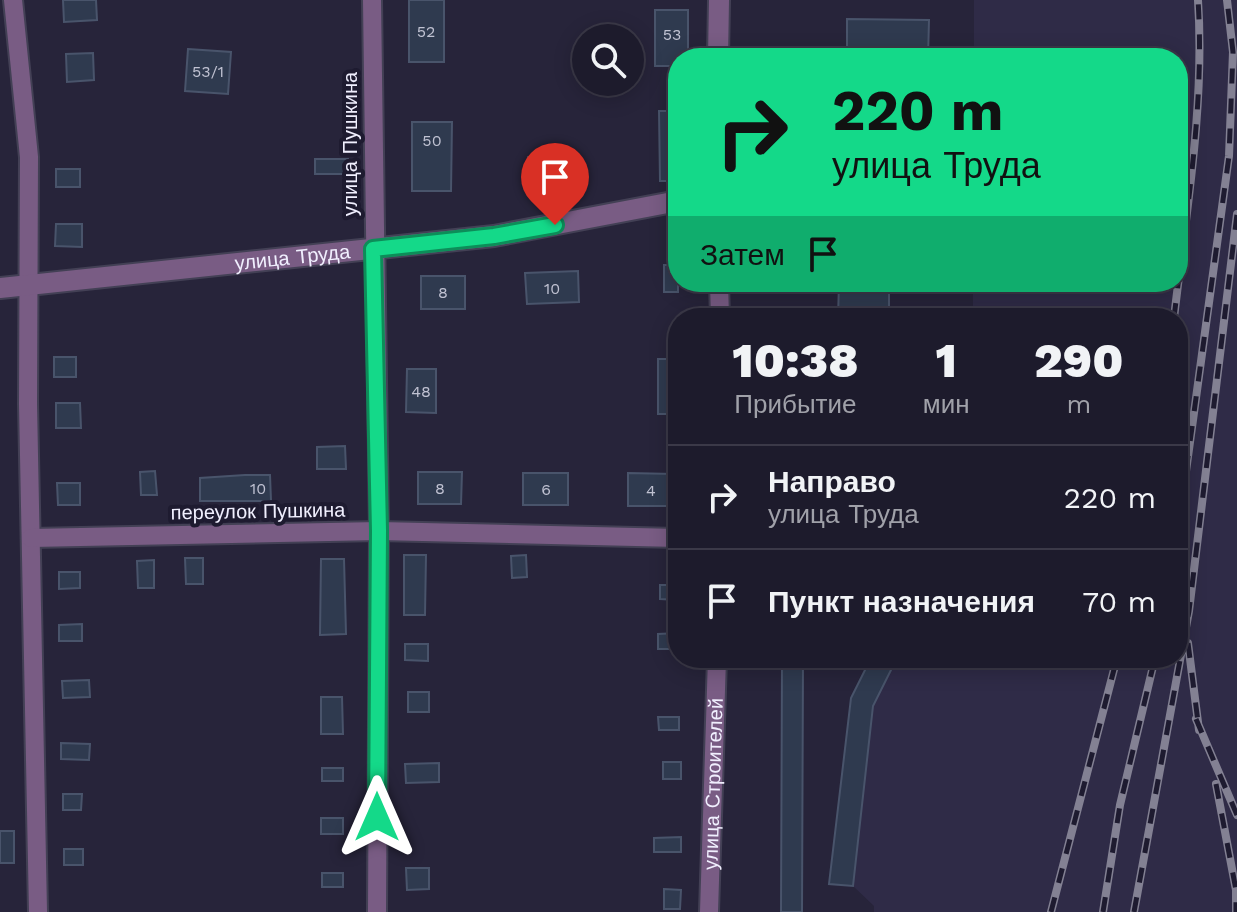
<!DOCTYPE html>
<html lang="ru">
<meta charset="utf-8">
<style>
:root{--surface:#1d1b2c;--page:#252434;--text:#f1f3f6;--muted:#a0a1a9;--line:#3b3948}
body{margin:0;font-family:"Work Sans",sans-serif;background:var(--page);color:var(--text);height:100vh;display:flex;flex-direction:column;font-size:30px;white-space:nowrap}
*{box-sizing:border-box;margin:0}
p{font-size:26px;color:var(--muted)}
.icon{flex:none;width:44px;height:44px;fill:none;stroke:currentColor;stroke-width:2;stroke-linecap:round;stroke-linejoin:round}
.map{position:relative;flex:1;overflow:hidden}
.sheet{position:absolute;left:668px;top:308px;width:520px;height:360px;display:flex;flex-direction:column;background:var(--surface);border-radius:32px;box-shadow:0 4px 20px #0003,0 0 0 2px var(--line)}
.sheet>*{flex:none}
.banner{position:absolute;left:668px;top:48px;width:520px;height:244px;border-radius:32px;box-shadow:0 4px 20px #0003,0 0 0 2px var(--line);background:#14d989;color:#111;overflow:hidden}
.controls{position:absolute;left:572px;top:24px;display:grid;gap:16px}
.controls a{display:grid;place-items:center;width:72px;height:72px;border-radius:50%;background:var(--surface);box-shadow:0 4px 20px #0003,0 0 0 2px var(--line);font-size:40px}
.pin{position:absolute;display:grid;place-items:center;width:68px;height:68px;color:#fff;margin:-82px -34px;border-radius:50% 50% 50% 0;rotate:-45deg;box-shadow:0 0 8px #0007}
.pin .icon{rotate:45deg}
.me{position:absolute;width:88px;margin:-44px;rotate:0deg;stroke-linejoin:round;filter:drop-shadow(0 0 6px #0008)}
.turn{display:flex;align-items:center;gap:28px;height:168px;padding:0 32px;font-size:36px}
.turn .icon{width:104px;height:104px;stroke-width:2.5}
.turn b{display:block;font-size:56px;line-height:68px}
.then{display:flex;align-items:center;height:76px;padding:0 32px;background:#0003;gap:16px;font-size:30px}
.eta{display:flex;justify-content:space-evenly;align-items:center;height:136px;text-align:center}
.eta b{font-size:48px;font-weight:800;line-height:56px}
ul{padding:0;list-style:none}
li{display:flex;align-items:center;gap:24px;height:104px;padding:0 32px;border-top:2px solid var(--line)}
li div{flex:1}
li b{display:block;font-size:30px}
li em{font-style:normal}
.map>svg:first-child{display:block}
.built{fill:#2f2b47}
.building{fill:#2f3a4f;stroke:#49546b;stroke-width:2}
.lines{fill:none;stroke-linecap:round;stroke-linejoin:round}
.minor-casing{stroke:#434055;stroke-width:22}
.tertiary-casing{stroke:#434055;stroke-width:24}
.minor{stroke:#795c84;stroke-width:18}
.tertiary{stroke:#795c84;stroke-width:20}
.rail-casing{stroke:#838193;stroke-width:8}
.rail{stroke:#1e1b30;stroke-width:5;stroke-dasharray:15;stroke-linecap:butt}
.route-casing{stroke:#0d8d59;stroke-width:20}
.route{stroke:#14d989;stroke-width:14}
.labels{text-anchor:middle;stroke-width:8;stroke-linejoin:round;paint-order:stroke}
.number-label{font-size:16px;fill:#c0c2d2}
.street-label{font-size:20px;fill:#f0effe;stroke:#1e1b30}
</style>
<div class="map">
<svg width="1237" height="912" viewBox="0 0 1237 912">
<rect width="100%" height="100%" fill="#27243a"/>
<path class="built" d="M974 0H1237V912H874V906L853 886 873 706 897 658H1178V318H973V282H1178V58H974Z"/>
<path class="building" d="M63 0H96L97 20 64 22Z
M409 0H444V62H409Z
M655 10H688V58H678V66H655Z
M847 19 929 20 928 58H847Z
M188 49 231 52 228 94 185 91Z
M93 53 94 80 67 82 66 54Z
M659 111H678V181H660Z
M412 122H452L451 191H412Z
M549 156 550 182 530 183 528 157Z
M315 159H348V174H315Z
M56 169H80V187H56Z
M56 224H82V247L55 246Z
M664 265H678V292H664Z
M578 271 579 302 527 304 525 273Z
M421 276H465V309H421Z
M839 282H889V318H838Z
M54 357H76V377H54Z
M658 359H678V414H658Z
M407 369H436V413L406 412Z
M56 403H80L81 428H56Z
M345 446 346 469H317V447Z
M155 471 157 495H141L140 472Z
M418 472H462L461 504H418Z
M523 473H568V505H523Z
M628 473 674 474V506H628Z
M245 475H270L271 501H200V478Z
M57 483H80V505H58Z
M404 555H426L425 615H404Z
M526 555 527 577 512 578 511 556Z
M185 558H203V584H186Z
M321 559H344L346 634 320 635Z
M154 560V588H138L137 561Z
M59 572H80V588L59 589Z
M660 585H678V600L660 599Z
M82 624V641H59V625Z
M678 633V649H658V634Z
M405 644H428V661L405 660Z
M782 658H803L802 912H781Z
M871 658H897L873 706 853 886 829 884 851 698Z
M89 680 90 697 63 698 62 681Z
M408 692H429V712H408Z
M321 697H342L343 734H321Z
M658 717H679V730H659Z
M61 743 90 744 89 760 61 759Z
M663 762H681V779H663Z
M439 763V782L406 783 405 764Z
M322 768H343V781H322Z
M63 794H82L81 810H63Z
M321 818H343V834H321Z
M0 831H14V863H0Z
M681 837V852H654V838Z
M64 849H83V865H64Z
M406 868H429V889L407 890Z
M322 873H343V887H322Z
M664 889 681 890 680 909H664Z"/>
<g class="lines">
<g class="minor-casing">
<g id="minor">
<path d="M13 0 29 157 28 404 38 912"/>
<path d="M372 0 379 531 377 912"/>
<path d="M719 282 720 318"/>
<path d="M31 538 379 531 678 538"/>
<path id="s1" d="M709 912 717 658"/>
</g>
</g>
<g class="tertiary-casing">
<g id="tertiary">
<path d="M718 58 719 0"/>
<path id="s2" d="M0 288 494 236 678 201"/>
</g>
</g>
<use href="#minor" class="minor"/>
<use href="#tertiary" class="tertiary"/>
<g class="rail-casing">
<path id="rail" d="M1174 318C1186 213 1205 106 1198 0
M1178 530 1229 156 1233 52 1227 0
M1178 553V552
M1188 643 1199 730
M1196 719 1237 815
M1216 784 1236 890V912
M1051 912 1117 658
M1103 912 1120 805 1155 658
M1134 912 1189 611 1237 214"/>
</g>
<use href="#rail" class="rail"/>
</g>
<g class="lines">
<g class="route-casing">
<path id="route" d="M377 817 379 531 373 249 494 236 555 225"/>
</g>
<use href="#route" class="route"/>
</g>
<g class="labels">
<g class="number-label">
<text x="426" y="37">52</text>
<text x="672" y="40">53</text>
<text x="208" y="77">53/1</text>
<text x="432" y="146">50</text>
<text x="552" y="294">10</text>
<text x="443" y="298">8</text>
<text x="421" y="397">48</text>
<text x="258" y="494">10</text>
<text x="440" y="494">8</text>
<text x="546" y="495">6</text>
<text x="651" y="496">4</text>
</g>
<g class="street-label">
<text transform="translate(350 144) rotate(-90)" y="7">улица Пушкина</text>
<text dy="7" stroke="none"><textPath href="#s2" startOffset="294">улица Труда</textPath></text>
<text transform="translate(258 511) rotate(-1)" y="7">переулок Пушкина</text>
<text dy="7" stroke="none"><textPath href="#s1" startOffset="128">улица Строителей</textPath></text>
</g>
</g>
</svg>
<div class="controls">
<a><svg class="icon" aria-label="search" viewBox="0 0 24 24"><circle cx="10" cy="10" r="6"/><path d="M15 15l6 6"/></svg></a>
</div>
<div class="pin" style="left:555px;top:225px;background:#d93025"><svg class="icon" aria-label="arrive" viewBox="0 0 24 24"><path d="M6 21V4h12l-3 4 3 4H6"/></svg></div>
<svg class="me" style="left:377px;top:817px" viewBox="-20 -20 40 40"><path d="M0-17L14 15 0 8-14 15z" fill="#14d989" stroke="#fff" stroke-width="4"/></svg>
<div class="banner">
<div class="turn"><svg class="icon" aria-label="right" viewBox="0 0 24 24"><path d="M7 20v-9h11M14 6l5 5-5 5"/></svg><div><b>220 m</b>улица Труда</div></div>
<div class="then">Затем<svg class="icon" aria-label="arrive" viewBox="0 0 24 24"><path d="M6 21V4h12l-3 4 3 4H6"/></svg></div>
</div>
<section class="sheet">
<div class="eta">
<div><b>10:38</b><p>Прибытие</p></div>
<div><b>1</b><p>мин</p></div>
<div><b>290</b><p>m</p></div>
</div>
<ul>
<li><svg class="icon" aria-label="right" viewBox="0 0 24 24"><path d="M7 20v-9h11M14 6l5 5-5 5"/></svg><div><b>Направо</b><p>улица Труда</p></div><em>220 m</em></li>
<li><svg class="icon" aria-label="arrive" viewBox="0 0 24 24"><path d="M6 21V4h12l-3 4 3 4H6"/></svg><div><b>Пункт назначения</b></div><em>70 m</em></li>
</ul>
</section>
</div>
